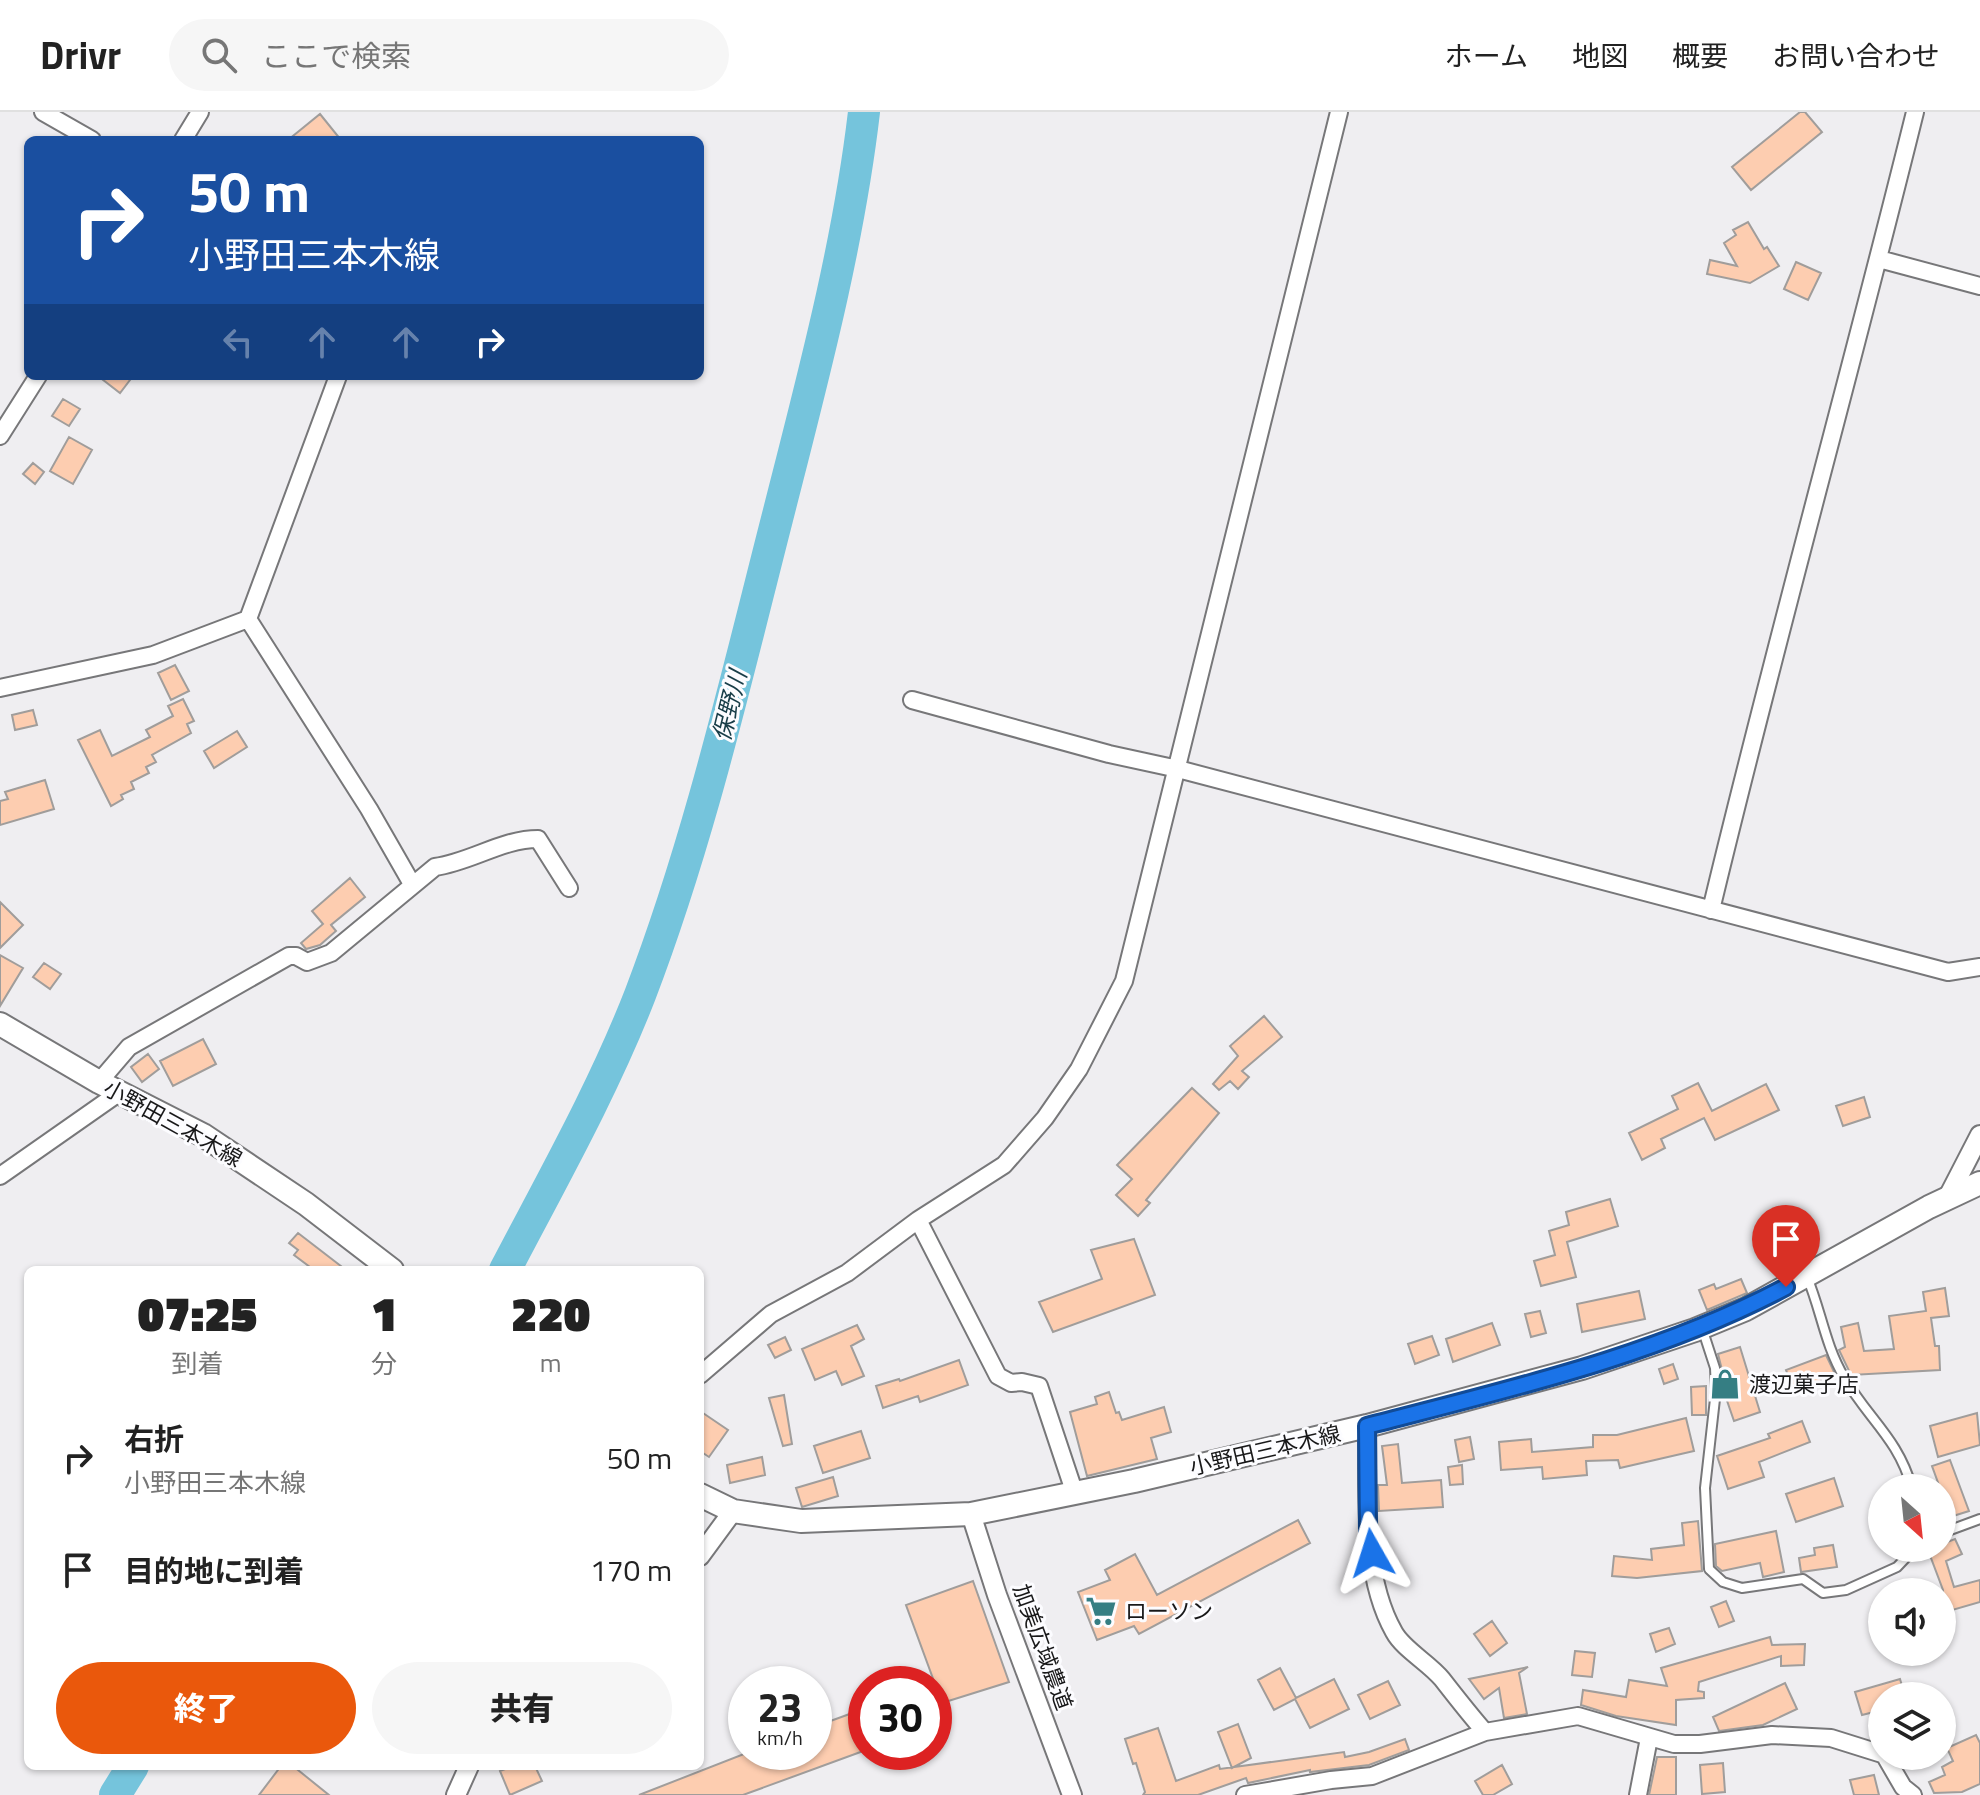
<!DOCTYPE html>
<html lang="ja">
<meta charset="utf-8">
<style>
:root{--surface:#fff;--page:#f6f6f6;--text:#222;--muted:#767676;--line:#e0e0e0;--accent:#ea580c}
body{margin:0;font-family:"Titillium Web","Noto Sans JP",sans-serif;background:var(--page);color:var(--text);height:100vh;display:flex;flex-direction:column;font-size:30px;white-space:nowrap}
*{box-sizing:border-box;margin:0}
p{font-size:26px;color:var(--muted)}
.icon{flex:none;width:44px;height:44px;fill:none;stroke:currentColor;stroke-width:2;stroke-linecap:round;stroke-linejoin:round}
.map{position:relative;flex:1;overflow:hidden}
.panel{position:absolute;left:24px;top:1154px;width:680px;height:504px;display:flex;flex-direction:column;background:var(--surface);border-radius:12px;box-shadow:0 2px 6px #0004}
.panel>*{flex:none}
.guide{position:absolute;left:24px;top:24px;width:680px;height:244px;border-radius:12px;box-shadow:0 2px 6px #0004;background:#1a4fa0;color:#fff;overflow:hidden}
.needle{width:52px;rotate:153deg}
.fabs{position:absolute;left:1868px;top:1362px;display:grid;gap:16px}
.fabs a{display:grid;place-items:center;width:88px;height:88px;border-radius:50%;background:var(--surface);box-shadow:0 2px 6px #0004;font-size:40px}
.speed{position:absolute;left:728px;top:1554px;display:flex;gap:16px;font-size:40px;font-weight:700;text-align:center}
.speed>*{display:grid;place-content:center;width:104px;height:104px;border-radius:50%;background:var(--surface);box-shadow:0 2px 6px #0004;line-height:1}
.speed small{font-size:20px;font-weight:400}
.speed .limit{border:12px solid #d22;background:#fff;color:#111}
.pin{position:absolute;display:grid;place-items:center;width:68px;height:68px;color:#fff;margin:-82px -34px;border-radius:50% 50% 50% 0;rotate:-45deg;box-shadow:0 0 8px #0007}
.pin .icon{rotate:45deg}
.me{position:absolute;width:88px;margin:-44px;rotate:354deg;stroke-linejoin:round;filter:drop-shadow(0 0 6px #0008)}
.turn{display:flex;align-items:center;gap:28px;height:168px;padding:0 32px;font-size:36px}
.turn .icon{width:104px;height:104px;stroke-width:2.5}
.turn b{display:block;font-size:56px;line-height:68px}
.lanes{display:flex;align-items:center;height:76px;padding:0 32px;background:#0003;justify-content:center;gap:40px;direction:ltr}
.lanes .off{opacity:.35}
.eta{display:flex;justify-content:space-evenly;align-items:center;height:136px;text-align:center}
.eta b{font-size:48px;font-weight:800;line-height:56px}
.action{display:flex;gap:16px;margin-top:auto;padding:16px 32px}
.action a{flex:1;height:92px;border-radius:48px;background:var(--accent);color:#fff;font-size:32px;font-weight:800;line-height:92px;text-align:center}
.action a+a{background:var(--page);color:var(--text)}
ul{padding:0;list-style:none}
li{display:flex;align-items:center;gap:24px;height:112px;padding:0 32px}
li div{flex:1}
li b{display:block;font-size:30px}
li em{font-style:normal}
header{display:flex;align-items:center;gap:48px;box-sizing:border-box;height:112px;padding:0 40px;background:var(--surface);border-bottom:2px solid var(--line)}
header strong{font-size:38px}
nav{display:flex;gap:44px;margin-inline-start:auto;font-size:28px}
.search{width:560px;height:72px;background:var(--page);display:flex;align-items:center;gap:20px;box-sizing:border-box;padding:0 28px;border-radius:44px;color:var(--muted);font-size:30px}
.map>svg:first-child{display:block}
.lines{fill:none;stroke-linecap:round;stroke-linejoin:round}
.river{stroke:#75c4dc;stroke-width:32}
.building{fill:#fdcdb0;stroke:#a09d9b;stroke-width:2}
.service-casing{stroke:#777779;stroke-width:12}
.minor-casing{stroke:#777779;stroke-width:20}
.tertiary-casing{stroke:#777779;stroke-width:22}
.secondary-casing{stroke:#777779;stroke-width:26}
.service{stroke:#fff;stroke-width:8}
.minor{stroke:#fff;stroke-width:16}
.tertiary{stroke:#fff;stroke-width:18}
.secondary{stroke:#fff;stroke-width:22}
.route-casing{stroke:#114b97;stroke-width:20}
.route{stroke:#1a73e8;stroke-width:14}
.labels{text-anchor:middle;stroke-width:6;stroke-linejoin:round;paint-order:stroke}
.street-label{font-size:22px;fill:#181819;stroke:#fcfcff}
.poi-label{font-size:22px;fill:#181819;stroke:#fcfcff;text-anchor:start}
.water-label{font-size:24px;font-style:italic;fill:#183d48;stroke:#fcfcff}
</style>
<header>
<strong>Drivr</strong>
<div class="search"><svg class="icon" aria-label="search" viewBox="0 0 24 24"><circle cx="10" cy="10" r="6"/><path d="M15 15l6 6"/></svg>ここで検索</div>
<nav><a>ホーム</a><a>地図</a><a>概要</a><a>お問い合わせ</a></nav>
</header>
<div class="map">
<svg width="1980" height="1683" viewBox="0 0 1980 1683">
<rect width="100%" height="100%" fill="#efeef1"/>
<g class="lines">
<path class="river" d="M505 1158C552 1068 603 978 640 883 699 729 736 567 777 407 811 273 848 137 864 0
M115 1683 133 1654"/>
</g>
<path class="building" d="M1800 0H1805L1822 20 1751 78 1732 55Z
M320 2 341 28H288Z
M1748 110 1764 137 1767 135 1779 154 1750 171 1707 162 1710 148 1737 154 1724 131 1736 123 1733 118Z
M1796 150 1821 161 1808 188 1784 177Z
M98 264H133L120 281Z
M63 287 80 297 69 314 52 304Z
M69 325 92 338 73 372 50 359Z
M33 351 44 360 35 372 23 362Z
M175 553 189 579 171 588 158 561Z
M183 587 194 609 187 612 191 621 152 643 156 650 146 655 149 661 131 670 134 677 121 683 123 687 111 694 78 628 100 618 112 644 150 625 146 618 173 604 168 594Z
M33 598 37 613 15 618 12 603Z
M237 619 247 635 214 656 204 639Z
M45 668 54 697 0 713V689L8 687 5 680Z
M350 766 365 785 331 813 336 819 320 833 306 837 301 831 323 812 312 799Z
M0 790 23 813 0 836Z
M0 843 23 856 0 894Z
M44 851 61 862 50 877 33 865Z
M1264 904 1282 925 1242 959 1249 965 1238 977 1230 969 1219 978 1213 972 1238 944 1230 934Z
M203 927 216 952 173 974 160 949Z
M148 942 159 957 142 970 131 955Z
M1698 971 1712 999 1766 972 1779 998 1715 1028 1704 1006 1661 1027 1665 1036 1642 1048 1629 1021 1678 997 1672 984Z
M1192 976 1219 1001 1146 1088 1150 1091 1138 1104 1116 1083 1132 1067 1117 1053Z
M1864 985 1870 1005 1843 1014 1836 994Z
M1610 1087 1618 1114 1567 1130 1576 1165 1541 1174 1534 1149 1555 1143 1549 1119 1569 1113 1566 1100Z
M298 1121 346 1158H314L294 1143 298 1138 289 1131Z
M1134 1127 1155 1183 1053 1220 1039 1190 1102 1167 1091 1138Z
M1741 1167 1747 1181 1707 1198 1699 1178 1714 1172 1716 1177Z
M1945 1176 1949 1204 1931 1206 1935 1234H1939L1940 1258 1851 1263 1839 1238 1845 1235 1841 1215 1858 1211 1864 1239 1894 1237 1889 1204 1926 1199 1923 1180Z
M1639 1179 1645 1207 1582 1220 1577 1192Z
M1540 1199 1546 1221 1531 1225 1525 1202Z
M1492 1211 1500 1233 1453 1250 1446 1227Z
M857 1213 864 1227 851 1234 864 1264 842 1273 836 1259 815 1268 802 1237Z
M1432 1224 1439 1243 1415 1252 1408 1232Z
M785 1225 791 1238 775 1246 768 1233Z
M1740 1235 1760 1300 1734 1309 1723 1277V1274H1726L1718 1242Z
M1826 1243 1836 1264 1820 1265 1822 1271 1795 1281 1786 1258Z
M959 1248 968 1273 920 1290 918 1284 883 1296 876 1274 899 1267 900 1269Z
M1673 1252 1678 1267 1664 1272 1659 1257Z
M1706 1274V1303H1692L1691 1275Z
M1109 1280 1116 1301 1119 1300 1122 1308 1164 1295 1171 1320 1151 1326 1157 1347 1087 1364 1070 1300 1097 1292 1095 1285Z
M784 1283 792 1332 783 1334 769 1286Z
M700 1299 728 1318 709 1345 700 1339Z
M1977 1301 1980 1333 1938 1345 1930 1314Z
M1686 1306 1694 1339 1620 1356 1618 1348 1586 1349 1587 1363 1543 1367 1542 1355 1501 1358 1499 1330 1531 1327 1532 1340 1593 1335V1323H1617Z
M1802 1309 1810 1330 1759 1350 1764 1365 1728 1377 1717 1344 1770 1326 1768 1322Z
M861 1319 870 1346 823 1361 814 1334Z
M1470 1325 1474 1347 1459 1350 1455 1328Z
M1398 1332 1402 1371 1441 1368 1443 1395 1379 1399 1378 1373H1387L1382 1334Z
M762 1345 765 1363 730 1371 727 1353Z
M1950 1348 1969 1399 1950 1405 1942 1376H1940L1932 1354Z
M1462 1353 1463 1372 1450 1373 1448 1355Z
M833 1365 838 1384 802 1395 796 1376Z
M1834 1366 1843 1394 1796 1410 1786 1382Z
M1298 1408 1310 1431 1139 1522 1134 1514 1097 1528 1078 1480 1110 1468 1105 1458 1135 1442 1157 1483Z
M1698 1409 1702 1459 1637 1466 1612 1464 1614 1444 1652 1448 1651 1437 1684 1433 1682 1411Z
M1776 1419 1784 1460 1763 1465 1760 1451 1722 1459 1716 1454 1715 1432Z
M1955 1427 1962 1442 1946 1449 1954 1475 1980 1468V1490L1942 1501 1943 1478 1928 1438 1942 1436V1432Z
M1833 1433 1837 1455 1801 1460 1799 1446 1815 1443 1814 1436Z
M973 1469 1009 1570 942 1591 906 1493Z
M1726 1489 1734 1509 1719 1515 1711 1495Z
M1492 1509 1507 1531 1490 1544 1474 1522Z
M1669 1516 1675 1532 1656 1540 1650 1522Z
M1770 1525 1772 1533 1805 1532 1804 1553 1781 1554V1544L1699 1570 1698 1579 1704 1580V1586L1676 1588V1613L1616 1604 1581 1593 1583 1578 1626 1585 1629 1568 1667 1574 1661 1556Z
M1575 1539 1595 1541 1592 1565 1572 1563Z
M1528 1555 1519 1561 1527 1602 1504 1606 1499 1576 1484 1587 1469 1567Z
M1280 1556 1296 1586 1334 1567 1349 1597 1310 1616 1295 1587 1274 1598 1258 1568Z
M1900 1567 1905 1584H1882V1598L1862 1603 1855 1580Z
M1388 1569 1400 1593 1370 1607 1358 1583Z
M1785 1571 1797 1597 1763 1613 1719 1619 1713 1605Z
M866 1596V1638L743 1683H639L749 1640H814V1615Z
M1238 1612 1251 1646 1232 1656 1218 1620Z
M1158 1616 1176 1669 1219 1653 1220 1657 1344 1640 1345 1645 1369 1640 1405 1627 1409 1638 1369 1653 1310 1660V1658L1248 1671 1246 1666 1198 1683H1143L1145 1680 1136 1651 1133 1652 1125 1627Z
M1976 1623 1980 1631V1672L1962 1680 1934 1681 1929 1670 1945 1663 1942 1655 1953 1649 1947 1636Z
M1657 1645H1676V1683H1649Z
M1723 1651 1725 1680 1702 1682 1700 1653Z
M1502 1653 1512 1672 1493 1683H1483L1475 1669Z
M281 1654H293L329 1683H259Z
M513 1654H535L542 1669 510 1683 500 1659Z
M1874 1663 1879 1683H1854L1850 1668Z"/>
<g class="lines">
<g class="service-casing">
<path id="service" d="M1807 1165C1821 1198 1825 1233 1844 1265 1868 1307 1898 1326 1912 1376
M1702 1216 1715 1256 1716 1278 1705 1376 1709 1457 1723 1470 1742 1476 1803 1467 1823 1481 1846 1478 1897 1455 1915 1436
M1942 1421 1980 1407"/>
</g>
<g class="minor-casing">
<path id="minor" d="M43 0 92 28
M183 28 200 0
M1879 147 1980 174
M0 324 38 264
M248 507 369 697 412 772
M248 507 338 264
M0 576 153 543 248 507
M912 588 1109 642 1178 657 1948 860 1980 855
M1711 798C1775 531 1849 267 1915 0
M99 970 129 935 289 844H296L307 850 331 841 435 755C471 750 502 727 538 727L569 776
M0 1064 120 980
M918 1108 998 1264 1011 1271 1022 1270 1039 1274 1075 1382
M700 1263 771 1202 847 1161 918 1108 1004 1053 1045 1006 1079 957 1124 869 1339 0
M1367 1314C1368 1378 1361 1462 1394 1520 1403 1537 1429 1551 1442 1567 1456 1585 1470 1603 1485 1620
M1885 1644 1903 1675 1913 1683
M1245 1683 1331 1668 1372 1664 1485 1620 1578 1604 1674 1632H1700L1772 1623 1831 1626 1882 1642
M1638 1683 1649 1626"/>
</g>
<g class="tertiary-casing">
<path id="tertiary" d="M1948 1085 1980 1023
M971 1402 997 1483 1072 1683
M700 1444 733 1399
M456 1683 469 1654"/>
</g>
<g class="secondary-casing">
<path id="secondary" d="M0 912 99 970 203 1023 306 1092 392 1158
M700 1383 733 1399 801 1409 971 1402 1134 1369 1367 1314 1582 1256 1695 1218 1746 1197 1929 1095 1980 1071"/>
</g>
<use href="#service" class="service"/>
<use href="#minor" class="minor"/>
<use href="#tertiary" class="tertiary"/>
<use href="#secondary" class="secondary"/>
</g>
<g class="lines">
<g class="route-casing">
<path id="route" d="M1372 1441 1368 1419 1367 1314C1509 1277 1656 1244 1786 1175"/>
</g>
<use href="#route" class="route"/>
</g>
<defs>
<g id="shop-bare" transform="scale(2.4)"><path d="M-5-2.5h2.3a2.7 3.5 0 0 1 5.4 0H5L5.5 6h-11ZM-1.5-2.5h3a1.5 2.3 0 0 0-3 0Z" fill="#357e83" stroke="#fcfcff" stroke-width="2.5" paint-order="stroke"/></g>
<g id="supermarket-bare" transform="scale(2.4)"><path d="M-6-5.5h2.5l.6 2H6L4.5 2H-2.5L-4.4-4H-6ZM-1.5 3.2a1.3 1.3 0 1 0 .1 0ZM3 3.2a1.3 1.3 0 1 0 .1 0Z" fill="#357e83" stroke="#fcfcff" stroke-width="2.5" paint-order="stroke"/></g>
</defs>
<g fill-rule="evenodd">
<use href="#shop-bare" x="1725" y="1272"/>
<use href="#supermarket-bare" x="1101" y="1499"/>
</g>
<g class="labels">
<g class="street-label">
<text transform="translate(173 1011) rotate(29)" y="8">小野田三本木線</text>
<text transform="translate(1265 1338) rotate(-13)" y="8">小野田三本木線</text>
<text transform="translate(1043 1535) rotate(70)" y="8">加美広域農道</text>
</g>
<g class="poi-label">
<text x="1749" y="1280">渡辺菓子店</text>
<text x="1125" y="1507">ローソン</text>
</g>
<g class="water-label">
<text transform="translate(730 594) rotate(-76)" y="8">保野川</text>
</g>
</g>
</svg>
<div class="fabs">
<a><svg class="needle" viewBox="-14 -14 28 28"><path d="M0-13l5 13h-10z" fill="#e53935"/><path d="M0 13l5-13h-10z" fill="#767676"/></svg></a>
<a><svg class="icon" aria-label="sound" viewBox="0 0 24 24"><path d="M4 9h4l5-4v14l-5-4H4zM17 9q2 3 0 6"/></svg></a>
<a><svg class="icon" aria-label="layers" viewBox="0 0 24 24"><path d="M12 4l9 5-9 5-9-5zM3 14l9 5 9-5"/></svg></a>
</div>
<div class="speed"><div>23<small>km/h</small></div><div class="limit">30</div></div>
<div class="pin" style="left:1786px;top:1175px;background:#d93025"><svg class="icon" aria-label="arrive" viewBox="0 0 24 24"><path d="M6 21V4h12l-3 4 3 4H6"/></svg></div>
<svg class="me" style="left:1372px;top:1441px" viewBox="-20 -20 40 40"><path d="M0-17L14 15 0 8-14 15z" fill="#1a73e8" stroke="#fff" stroke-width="4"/></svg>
<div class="guide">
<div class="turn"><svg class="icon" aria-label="right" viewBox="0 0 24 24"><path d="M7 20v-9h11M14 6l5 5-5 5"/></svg><div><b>50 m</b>小野田三本木線</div></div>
<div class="lanes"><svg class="icon off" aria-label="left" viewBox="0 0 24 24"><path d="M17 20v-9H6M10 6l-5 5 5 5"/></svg><svg class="icon off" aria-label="ahead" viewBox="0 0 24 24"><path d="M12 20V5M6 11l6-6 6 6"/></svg><svg class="icon off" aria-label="ahead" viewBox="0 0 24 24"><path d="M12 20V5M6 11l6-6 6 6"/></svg><svg class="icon" aria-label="right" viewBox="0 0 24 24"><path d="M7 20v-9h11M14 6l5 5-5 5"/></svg></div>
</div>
<section class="panel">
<div class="eta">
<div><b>07:25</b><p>到着</p></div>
<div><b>1</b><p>分</p></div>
<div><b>220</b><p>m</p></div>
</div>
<ul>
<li><svg class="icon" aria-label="right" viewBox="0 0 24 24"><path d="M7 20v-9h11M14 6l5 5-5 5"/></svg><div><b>右折</b><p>小野田三本木線</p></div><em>50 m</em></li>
<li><svg class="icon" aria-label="arrive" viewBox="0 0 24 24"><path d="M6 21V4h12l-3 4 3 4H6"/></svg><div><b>目的地に到着</b></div><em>170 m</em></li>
</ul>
<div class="action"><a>終了</a><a>共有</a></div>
</section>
</div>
